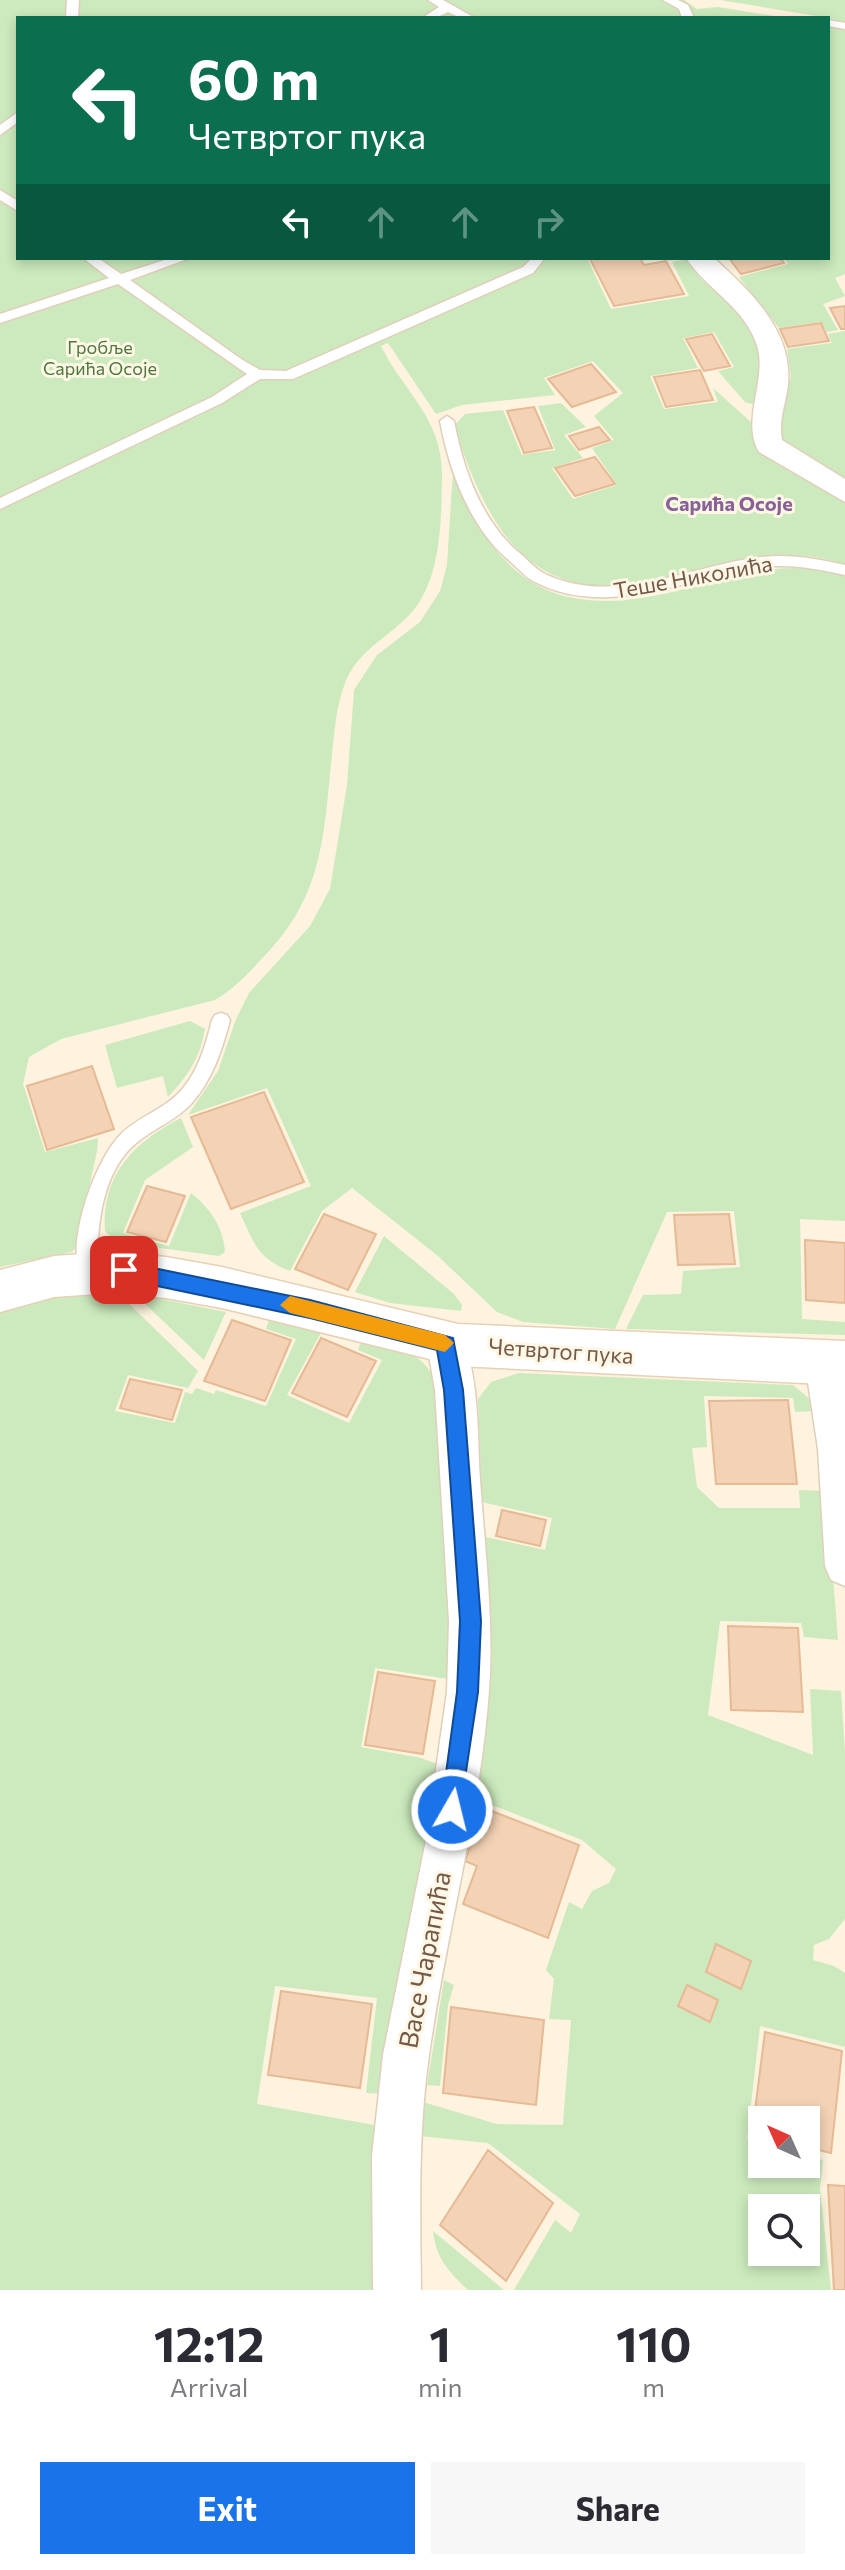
<!DOCTYPE html>
<meta charset="utf-8">
<style>
:root{--surface:#fff;--page:#f7f7f7;--text:#2b2b33;--muted:#7c7c81;--accent:#1a73e8}
body{margin:0;font-family:Commissioner,sans-serif;background:var(--page);color:var(--text);height:100vh;display:flex;flex-direction:column;font-size:30px;white-space:nowrap}
*{box-sizing:border-box;margin:0}
p{font-size:26px;color:var(--muted)}
.icon{flex:none;width:44px;height:44px;fill:none;stroke:currentColor;stroke-width:2;stroke-linecap:round;stroke-linejoin:round}
.map{position:relative;height:2290px;overflow:hidden}
.panel{display:flex;flex-direction:column;background:var(--surface);flex:1}
.panel>*{flex:none}
.top-card{position:absolute;left:16px;top:16px;width:814px;height:244px;border-radius:0px;box-shadow:0 4px 12px #0003;background:#0b6e4f;color:#fff;overflow:hidden}
.needle{width:52px;rotate:315deg}
.fabs{position:absolute;left:748px;top:2106px;display:grid;gap:16px}
.fabs a{display:grid;place-items:center;width:72px;height:72px;border-radius:0px;background:var(--surface);box-shadow:0 4px 12px #0003;font-size:40px}
.pin{position:absolute;display:grid;place-items:center;width:68px;height:68px;color:#fff;margin:-34px;border-radius:16px;box-shadow:0 4px 12px #0006}
.me{position:absolute;width:88px;margin:-44px;rotate:8deg;stroke-linejoin:round;filter:drop-shadow(0 0 6px #0008)}
.turn{display:flex;align-items:center;gap:28px;height:168px;padding:0 40px;font-size:36px}
.turn .icon{width:104px;height:104px;stroke-width:2.5}
.turn b{display:block;font-size:56px;line-height:68px}
.lanes{display:flex;align-items:center;height:76px;padding:0 40px;background:#0003;justify-content:center;gap:40px;direction:ltr}
.lanes .off{opacity:.35}
.eta{display:flex;justify-content:space-evenly;align-items:center;height:136px;text-align:center}
.eta b{font-size:48px;font-weight:700;line-height:56px}
.cta{display:flex;gap:16px;margin-top:auto;padding:16px 40px}
.cta a{flex:1;height:92px;border-radius:0px;background:var(--accent);color:#fff;font-size:32px;font-weight:700;line-height:92px;text-align:center}
.cta a+a{background:var(--page);color:var(--text)}
.map>svg:first-child{display:block}
.green{fill:#cceabd;fill-rule:evenodd}
.building{fill:#f3d2b5;stroke:#e5ba95;stroke-width:2}
.lines{fill:none;stroke-linecap:round;stroke-linejoin:round}
.lane-casing{stroke:#e0cfba;stroke-width:3}
.street-casing{stroke:#e0cfba;stroke-width:3}
.secondary-casing{stroke:#e6d1b8;stroke-width:3}
.lane{fill:#fff;fill-rule:evenodd}
.street{fill:#fff;fill-rule:evenodd}
.secondary{fill:#fff;fill-rule:evenodd}
.route{fill:#1a73e8;stroke:#114b97;stroke-width:2}
.slow{fill:#f59e0b}
.labels{text-anchor:middle;stroke-width:6;stroke-linejoin:round;paint-order:stroke}
.far-park-label{font-size:18px;fill:#4c793e;stroke:#fff7e5}
.far-neighbourhood-label{font-size:20px;font-weight:bold;fill:#886197;stroke:#fff7e5}
.street-label{font-size:22px;fill:#735946;stroke:#fff7e5}
.near-street-label{font-size:26px;fill:#735946;stroke:#fff7e5}
</style>
<div class="map">
<svg width="845" height="2290" viewBox="0 0 845 2290">
<rect width="100%" height="100%" fill="#fdf3de"/>
<path class="green" d="M0 0H684L697 9 718 7 786 18H18V258H587L611 309 689 296 672 262 692 258 715 281 760 342 759 406 745 402 718 371 734 367 714 332 683 338 698 368 650 376 664 409 718 402 713 388 752 423 755 433 845 502V565C811 551 771 555 736 561 697 568 657 585 617 586 516 591 482 509 454 426L465 414 503 410 522 455 555 450 538 406 561 403 586 427 564 435 583 458 552 468 573 499 617 485 592 448 614 440 594 416 623 393 593 361 544 378 555 395 462 405 436 414 388 343 381 346C404 393 442 417 442 475 441 525 442 588 402 622 379 643 357 653 345 683 336 706 335 729 332 754 324 831 324 892 269 951 252 969 237 987 215 1000L61 1039 29 1057 23 1084 45 1152 98 1138 97 1151 76 1247 72 1252 0 1267Z
M720 0H845V23L828 18Z
M828 26 845 29V274L835 278 845 296 823 304 838 330 827 332 821 322 779 328 739 277 788 264 785 258H828Z
M845 331V481L781 440 779 411 791 376 787 349 832 343 828 334Z
M453 471C502 596 567 622 695 586 744 572 795 559 845 576V1221L800 1219 802 1319 845 1322V1335L626 1329 643 1295 681 1294 683 1271 740 1267 734 1211 667 1212 615 1329 523 1322 497 1312 438 1256 352 1188 322 1211 290 1271C257 1258 254 1243 240 1213L311 1186 267 1088 188 1115 218 1071 236 1019 249 993 310 926 330 889 347 785 354 690 377 655 420 622 440 591 447 565Z
M190 1021 205 1029C200 1058 188 1076 168 1097L163 1076 117 1088 105 1045Z
M181 1118 193 1147 145 1180 123 1233 169 1246 191 1193C209 1207 224 1228 225 1252L219 1256 116 1242 105 1231C101 1175 134 1142 181 1118Z
M384 1236 454 1294 462 1305 461 1311 390 1303 355 1292Z
M78 1290 118 1293 198 1371 188 1388 128 1375 115 1411 175 1423 185 1392 192 1394 196 1388 214 1394 216 1390 266 1406 296 1339 266 1329 269 1319 322 1331 287 1395 349 1423 382 1360 358 1350 361 1341C396 1350 424 1348 437 1386L455 1680 375 1668 361 1747 421 1758 445 1767 386 2094 366 2093 377 1998 275 1986 257 2104 380 2126 378 2290H0V1307Z
M136 1294 226 1312 204 1360 142 1301Z
M519 1373 793 1385 811 1400 816 1411 795 1412 793 1398 704 1396 707 1447 692 1448 697 1487 719 1508H800L799 1490 826 1491 838 1640 804 1637 801 1623 720 1621 708 1715 813 1755 810 1689 841 1691 845 1752V1919L829 1939 814 1945 813 1960 834 1966 845 1973V2047L760 2026 747 2139 762 2144V2164H806V2155L823 2160 820 2189 831 2290H514L555 2220 571 2233 580 2214 488 2143 419 2136 423 2102 497 2124 563 2125 571 2020 549 2019 554 1979 546 1970 569 1902 582 1909 592 1891 609 1883 616 1869 582 1840 482 1801 470 1812 492 1657 486 1537 545 1550 552 1518 482 1502 478 1399 491 1382ZM762 2208H806V2252H762Z
M444 1980 454 1985 448 2005 440 2086 427 2085Z
M433 2231 504 2290H468C448 2271 436 2258 433 2231Z"/>
<path class="building" d="M640 258 644 265 666 261 684 294 614 306 590 259Z
M729 258H780L784 263 741 274Z
M845 306V329H841L830 308Z
M821 323 829 341 788 347 780 329Z
M712 334 730 366 704 371 686 339Z
M591 364 616 392 572 407 548 379Z
M700 370 713 400 666 407 654 377Z
M534 407 552 448 524 453 507 411Z
M599 427 610 440 579 450 569 436Z
M595 457 615 484 575 496 555 468Z
M92 1066 114 1129 47 1150 27 1086Z
M264 1092 304 1182 231 1209 191 1117Z
M147 1186 185 1196 166 1242 127 1232Z
M324 1214 376 1234 348 1290 295 1269Z
M729 1214 735 1264 678 1265 674 1215Z
M805 1240 845 1243V1303L806 1300Z
M232 1320 291 1340 265 1401 204 1381Z
M321 1338 376 1361 347 1417 292 1393Z
M130 1379 182 1390 172 1420 120 1408Z
M788 1400 797 1484H716L709 1401Z
M502 1510 546 1520 540 1546 496 1536Z
M728 1626 798 1628 803 1712 731 1710Z
M378 1672 435 1681 423 1754 365 1745Z
M484 1808 579 1845 548 1938 463 1904 477 1866 465 1861Z
M716 1944 751 1961 741 1989 706 1972Z
M687 1985 718 2000 710 2022 678 2006Z
M281 1991 372 2004 360 2088 268 2075Z
M451 2007 544 2020 536 2105 443 2093Z
M765 2032 842 2051 831 2153 806 2147V2120H762V2136L752 2134Z
M488 2150 553 2203 506 2281 440 2225Z
M828 2185 845 2186V2290H834Z"/>
<g class="lines">
<g class="lane-casing">
<path id="lane" d="M67 0H79L78 18H66Z
M428 0H443L475 18H460L448 12 436 18H422L439 7Z
M663 0H678L688 5 694 18H682L679 9Z
M828 20 845 23V29L828 26Z
M18 112V122L0 135V125Z
M0 190 18 201V211L0 200Z
M83 258H98L121 274 171 258H190L130 280 241 359 260 370 286 371 523 267 532 258H545L533 273 293 379H260L222 403 0 509V498L212 397 247 374 118 284 0 323V314L109 278Z
M447 416 454 421C463 468 480 518 517 551 526 558 535 569 545 574 613 606 686 568 754 558 786 553 814 558 845 565V575C814 568 786 563 754 568 682 580 604 619 533 581 523 575 514 564 505 557 468 523 449 469 440 421Z
M221 1013 227 1015 230 1020C222 1050 212 1081 191 1104 176 1120 157 1127 140 1140 101 1169 97 1226 97 1271L95 1277 88 1279 81 1277C65 1243 95 1160 121 1134 140 1115 167 1109 184 1087 199 1068 206 1044 212 1020L215 1015Z"/>
</g>
<g class="street-casing">
<path id="street" d="M686 258H714C750 291 793 331 788 384 786 404 778 420 782 440L845 479V502L759 452C741 422 766 382 758 349 747 308 708 291 686 258Z
M446 1327 460 1332C480 1376 477 1433 480 1480 485 1551 494 1621 489 1691 480 1814 446 1933 429 2055 418 2133 420 2211 421 2290H373L372 2156 383 2055 426 1840 447 1692 449 1621 435 1390 427 1344 432 1332Z
M824 1344 838 1350 845 1373V1586L831 1580 825 1566 818 1449 805 1362 810 1350Z"/>
</g>
<g class="secondary-casing">
<path id="secondary" d="M110 1252 166 1257 222 1267 458 1324 845 1341V1385L458 1366 222 1308 166 1298 110 1293 54 1297 0 1312V1270L54 1256Z"/>
</g>
<use href="#lane" class="lane"/>
<use href="#street" class="street"/>
<use href="#secondary" class="secondary"/>
</g>
<path class="route" d="M124 1262 310 1300 453 1338 463 1390 481 1621 478 1692 459 1818 452 1821 444 1818 441 1810 457 1692 460 1621 444 1390 437 1350 310 1318 124 1279 115 1270Z"/>
<path class="slow" d="M290 1296 445 1335 454 1343 445 1352 290 1313 280 1305Z"/>
<g class="labels">
<g class="far-park-label">
<text x="100" y="354">Гробље<tspan x="100" dy="21">Сарића Осоје</tspan></text>
</g>
<g class="far-neighbourhood-label">
<text x="729" y="511">Сарића Осоје</text>
</g>
<g class="street-label">
<text transform="translate(693 577) rotate(-10)" y="8">Теше Николића</text>
<text transform="translate(561 1351) rotate(4)" y="8">Четвртог пука</text>
</g>
<g class="near-street-label">
<text transform="translate(425 1960) rotate(-79)" y="9">Васе Чарапића</text>
</g>
</g>
</svg>
<div class="fabs">
<a><svg class="needle" viewBox="-14 -14 28 28"><path d="M0-13l5 13h-10z" fill="#e53935"/><path d="M0 13l5-13h-10z" fill="#7c7c81"/></svg></a>
<a><svg class="icon" aria-label="search" viewBox="0 0 24 24"><circle cx="10" cy="10" r="6"/><path d="M15 15l6 6"/></svg></a>
</div>
<div class="pin" style="left:124px;top:1270px;background:#d93025"><svg class="icon" aria-label="arrive" viewBox="0 0 24 24"><path d="M6 21V4h12l-3 4 3 4H6"/></svg></div>
<svg class="me" style="left:452px;top:1810px" viewBox="-20 -20 40 40"><circle r="17" fill="#1a73e8" stroke="#fff" stroke-width="3"/><path d="M0-11L8 9 0 5-8 9z" fill="#fff"/></svg>
<div class="top-card">
<div class="turn"><svg class="icon" aria-label="left" viewBox="0 0 24 24"><path d="M17 20v-9H6M10 6l-5 5 5 5"/></svg><div><b>60 m</b>Четвртог пука</div></div>
<div class="lanes"><svg class="icon" aria-label="left" viewBox="0 0 24 24"><path d="M17 20v-9H6M10 6l-5 5 5 5"/></svg><svg class="icon off" aria-label="ahead" viewBox="0 0 24 24"><path d="M12 20V5M6 11l6-6 6 6"/></svg><svg class="icon off" aria-label="ahead" viewBox="0 0 24 24"><path d="M12 20V5M6 11l6-6 6 6"/></svg><svg class="icon off" aria-label="right" viewBox="0 0 24 24"><path d="M7 20v-9h11M14 6l5 5-5 5"/></svg></div>
</div>
</div>
<section class="panel">
<div class="eta">
<div><b>12:12</b><p>Arrival</p></div>
<div><b>1</b><p>min</p></div>
<div><b>110</b><p>m</p></div>
</div>
<div class="cta"><a>Exit</a><a>Share</a></div>
</section>
